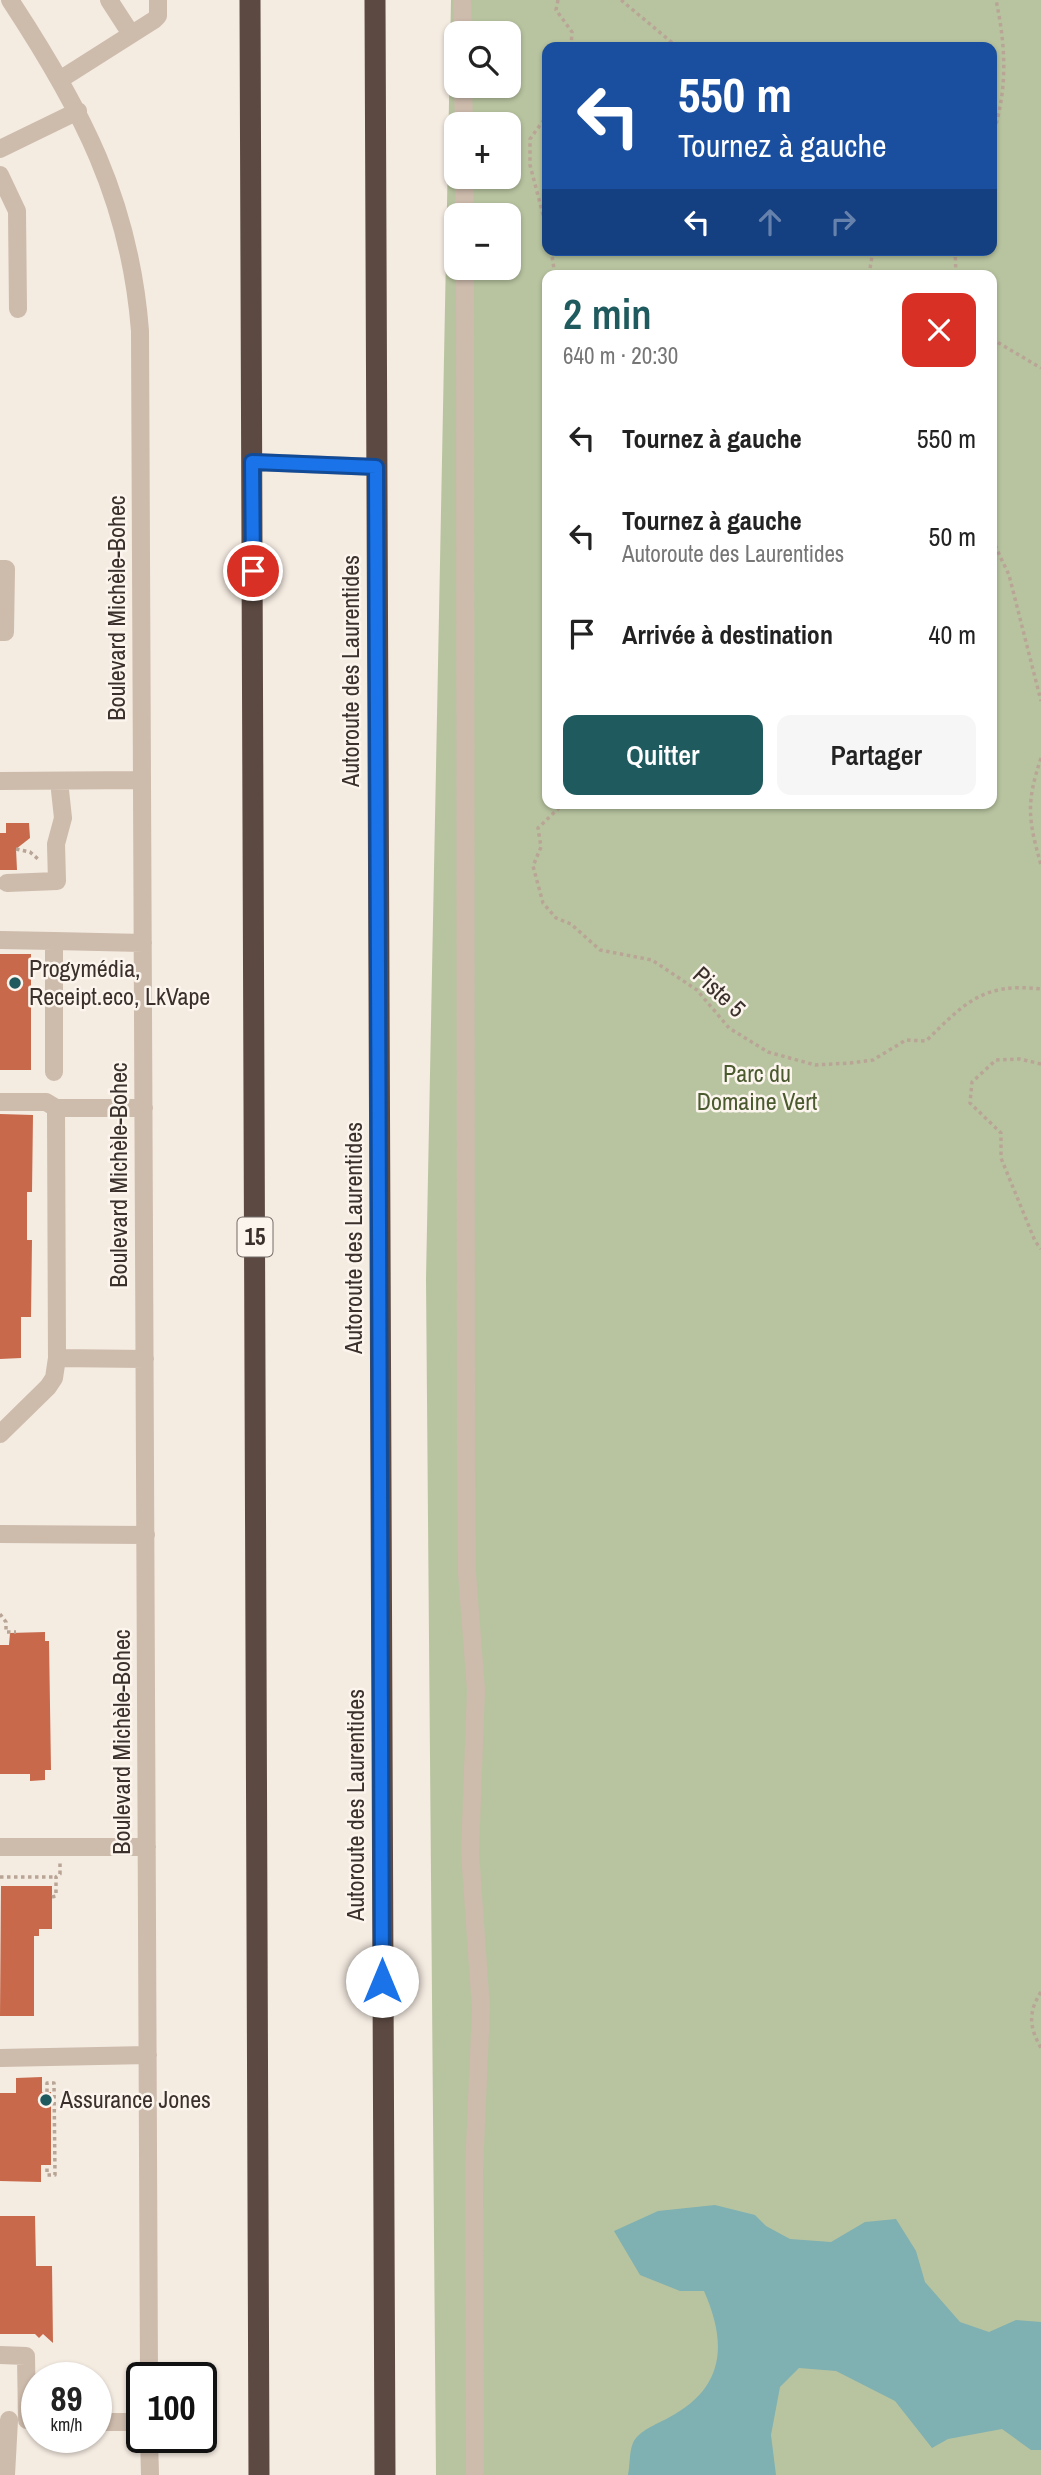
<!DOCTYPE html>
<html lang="fr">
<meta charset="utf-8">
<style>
:root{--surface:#fff;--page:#f6f6f6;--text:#222;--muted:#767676;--accent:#1f5a5e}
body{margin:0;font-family:"Archivo Narrow",sans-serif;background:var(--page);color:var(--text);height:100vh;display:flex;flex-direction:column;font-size:26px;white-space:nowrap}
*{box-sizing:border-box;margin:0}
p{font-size:23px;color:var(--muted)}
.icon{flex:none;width:38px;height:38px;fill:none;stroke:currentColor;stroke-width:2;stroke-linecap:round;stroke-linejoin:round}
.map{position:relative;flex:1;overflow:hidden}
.sheet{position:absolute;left:542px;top:270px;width:455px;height:539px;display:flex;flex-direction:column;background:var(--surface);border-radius:14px;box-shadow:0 2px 5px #0004}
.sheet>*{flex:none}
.guide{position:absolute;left:542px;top:42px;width:455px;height:214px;border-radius:14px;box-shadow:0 2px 5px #0004;background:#1a4fa0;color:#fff;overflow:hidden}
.buttons{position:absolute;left:444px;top:21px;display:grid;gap:14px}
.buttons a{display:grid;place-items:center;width:77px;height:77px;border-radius:14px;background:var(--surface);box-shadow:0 2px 5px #0004;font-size:35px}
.speed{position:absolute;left:21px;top:2362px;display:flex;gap:14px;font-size:35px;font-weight:700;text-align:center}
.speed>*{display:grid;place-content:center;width:91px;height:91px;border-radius:50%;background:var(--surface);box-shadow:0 2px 5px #0004;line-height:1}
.speed small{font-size:18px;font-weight:400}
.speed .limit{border:4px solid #111;border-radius:10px;background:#fff;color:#111}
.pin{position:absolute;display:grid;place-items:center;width:60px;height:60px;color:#fff;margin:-30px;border:4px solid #fff;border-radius:50%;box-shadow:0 2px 7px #0007}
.me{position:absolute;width:77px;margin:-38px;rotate:0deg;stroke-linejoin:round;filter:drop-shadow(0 0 5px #0008)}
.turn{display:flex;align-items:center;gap:24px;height:147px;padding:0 21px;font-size:32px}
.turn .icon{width:91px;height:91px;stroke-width:2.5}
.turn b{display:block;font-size:49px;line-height:60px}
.lanes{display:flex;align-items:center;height:66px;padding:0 21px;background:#0003;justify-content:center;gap:35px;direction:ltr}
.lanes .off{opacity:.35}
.round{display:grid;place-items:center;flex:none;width:74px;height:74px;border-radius:14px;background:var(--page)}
.head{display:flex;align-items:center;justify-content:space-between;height:119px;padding:0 21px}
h1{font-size:42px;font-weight:600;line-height:52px;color:var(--accent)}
.action{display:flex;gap:14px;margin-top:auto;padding:14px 21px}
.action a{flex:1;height:80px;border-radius:14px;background:var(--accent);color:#fff;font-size:28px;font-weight:600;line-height:80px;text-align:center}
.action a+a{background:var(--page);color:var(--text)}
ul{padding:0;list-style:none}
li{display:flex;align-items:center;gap:21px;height:98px;padding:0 21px}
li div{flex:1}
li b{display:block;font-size:26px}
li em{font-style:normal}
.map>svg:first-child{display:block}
.green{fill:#b8c4a0;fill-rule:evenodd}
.water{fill:#7fb0b2}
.building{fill:#c8694b}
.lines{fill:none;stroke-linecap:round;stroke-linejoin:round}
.path{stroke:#b9a596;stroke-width:3.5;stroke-dasharray:3.5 3.5;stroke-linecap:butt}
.minor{stroke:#cdbbac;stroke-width:18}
.highway{stroke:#5c4a42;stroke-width:21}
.route-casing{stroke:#114b97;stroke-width:18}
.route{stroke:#1a73e8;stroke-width:12}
.poi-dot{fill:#1f5a5e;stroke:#fbf5ee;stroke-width:2.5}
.labels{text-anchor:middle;stroke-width:5;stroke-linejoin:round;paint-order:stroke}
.shield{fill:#fbf5ee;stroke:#756b66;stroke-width:2}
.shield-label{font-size:23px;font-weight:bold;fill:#3b302b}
.street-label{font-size:24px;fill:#3b302b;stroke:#fbf5ee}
.poi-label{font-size:24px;fill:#3b302b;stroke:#fbf5ee;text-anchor:start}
.park-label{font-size:24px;fill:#4a5a2e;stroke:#fbf5ee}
</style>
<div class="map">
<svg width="1041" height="2475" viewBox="0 0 1041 2475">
<rect width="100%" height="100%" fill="#f4ebe1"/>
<path class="green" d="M451 0H1041V2475H436L426 1279ZM457 33H509V86H457ZM548 47H992V250H548ZM457 124H509V177H457ZM457 215H509V268H457ZM548 275H992V803H548Z"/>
<path class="water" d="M715 2205 755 2215 766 2226 790 2239 831 2242 865 2222 896 2219 916 2251 925 2282 960 2322 989 2332 1016 2320 1041 2322V2450H1031L1002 2429 948 2439 932 2448 895 2401 836 2371 799 2368 780 2387 771 2435 776 2475H628C630 2465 629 2452 633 2443 638 2431 657 2424 668 2418 724 2389 728 2345 704 2291H680L640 2275 614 2231 658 2211Z"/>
<path class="building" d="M6 823H29L30 838 16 849 17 870H0V833H6Z
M0 954H31V1070H0Z
M0 1114 33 1115 32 1192H27V1240H32L31 1317H21V1358L0 1359Z
M45 1632V1641H49L51 1770H45V1780L30 1781V1774H0V1645H9L10 1633Z
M1 1886H52V1929H39V1936H34V2016H0Z
M42 2077V2092H51V2165H41V2182L0 2181V2093H16V2078Z
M0 2216H35L36 2266H52L53 2343 43 2334 39 2338 35 2334H0Z"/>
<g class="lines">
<path class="path" d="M558 0 556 10 572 32 571 47
M621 0 676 46 683 47
M548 114 530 139V165L548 234
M992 137C1008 91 1006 47 996 0
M551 250 555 275
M955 250 956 275
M869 275 873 250
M992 339 1041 368
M992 539 1009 575 1041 701
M1041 758C1026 803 1028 819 1041 865
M586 803 563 804 538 828 541 847 533 866 543 903 556 918 571 924 600 950 652 960 697 990 729 1028 768 1052 815 1065 850 1063 873 1060 906 1040 926 1041C964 1004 982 982 1041 989
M16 849 30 852 38 859
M1041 1064 1020 1059 996 1060 972 1082 970 1103 1001 1133V1158L1035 1241 1041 1249
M0 1614 6 1622V1632H16
M0 1877H56
M52 1897 56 1896V1877L60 1874V1863
M1041 1992C1028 2012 1029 2027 1041 2048
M47 2092V2083H54L55 2175H47V2165"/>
<path class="minor" d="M10 0C81 108 130 200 140 331L149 2378
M109 0 131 34
M462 0 463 33
M61 79 154 20 158 16V0
M463 86 464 124
M0 149 78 111
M0 175 17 211 18 309
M464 177 465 215
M465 268 466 1471 467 1573 476 1690 470 1852 481 2009 474 2170 475 2475
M252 462 376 467
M0 569H6L5 632H0
M0 781 142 780
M7 883 57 881 56 844 63 818 59 781
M0 940 54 941
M54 1072V941L143 943
M0 1102H46L56 1108
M144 1108H56L57 1358 145 1359
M0 1434 48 1387 54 1378 57 1358
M0 1534 146 1535
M0 1847H147
M0 2058 148 2055
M0 2355 26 2356 27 2420
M96 2422H142
M149 2438 150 2475
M6 2475 9 2420"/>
<path class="highway" d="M250 0 259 2475
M375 0 385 2475"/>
</g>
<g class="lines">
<g class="route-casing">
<path id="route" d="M253 571 252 462 376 467 382 1981"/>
</g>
<use href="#route" class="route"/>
</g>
<g class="poi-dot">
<circle cx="15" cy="983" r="7"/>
<circle cx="46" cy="2100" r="7"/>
</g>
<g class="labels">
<rect class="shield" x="237.5" y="1217.5" width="35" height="39" rx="5"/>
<g class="shield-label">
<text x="255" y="1245">15</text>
</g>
<g class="street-label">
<text transform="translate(117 608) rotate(-90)" y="8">Boulevard Michèle-Bohec</text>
<text transform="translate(351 671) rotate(-90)" y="8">Autoroute des Laurentides</text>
<text transform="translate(719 992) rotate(43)" y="8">Piste 5</text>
<text transform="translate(119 1175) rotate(-90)" y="8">Boulevard Michèle-Bohec</text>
<text transform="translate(354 1238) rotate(-90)" y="8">Autoroute des Laurentides</text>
<text transform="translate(122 1742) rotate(-90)" y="8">Boulevard Michèle-Bohec</text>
<text transform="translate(356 1805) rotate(-90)" y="8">Autoroute des Laurentides</text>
</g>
<g class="poi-label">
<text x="29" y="977">Progymédia,<tspan x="29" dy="28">Receipt.eco, LkVape</tspan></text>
<text x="60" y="2108">Assurance Jones</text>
</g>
<g class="park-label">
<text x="757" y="1082">Parc du<tspan x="757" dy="28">Domaine Vert</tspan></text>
</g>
</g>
</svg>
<div class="buttons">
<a><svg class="icon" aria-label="search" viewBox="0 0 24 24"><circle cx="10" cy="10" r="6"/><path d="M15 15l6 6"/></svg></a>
<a>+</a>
<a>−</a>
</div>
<div class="speed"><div>89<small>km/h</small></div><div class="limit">100</div></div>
<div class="pin" style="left:253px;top:571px;background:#d93025"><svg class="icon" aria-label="arrive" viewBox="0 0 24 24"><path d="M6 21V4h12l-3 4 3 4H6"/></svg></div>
<svg class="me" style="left:382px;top:1981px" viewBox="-20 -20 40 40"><circle r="19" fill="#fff"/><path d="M0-13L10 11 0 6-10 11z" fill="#1a73e8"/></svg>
<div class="guide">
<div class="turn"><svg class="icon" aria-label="left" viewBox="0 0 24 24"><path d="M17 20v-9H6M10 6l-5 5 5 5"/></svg><div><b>550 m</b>Tournez à gauche</div></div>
<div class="lanes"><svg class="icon" aria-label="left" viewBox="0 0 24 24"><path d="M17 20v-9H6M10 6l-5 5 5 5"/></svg><svg class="icon off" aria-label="ahead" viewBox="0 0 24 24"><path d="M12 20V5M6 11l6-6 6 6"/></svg><svg class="icon off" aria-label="right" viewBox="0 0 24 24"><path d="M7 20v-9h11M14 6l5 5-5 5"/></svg></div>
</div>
<section class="sheet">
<div class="head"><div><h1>2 min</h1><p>640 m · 20:30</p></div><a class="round" style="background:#d93025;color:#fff"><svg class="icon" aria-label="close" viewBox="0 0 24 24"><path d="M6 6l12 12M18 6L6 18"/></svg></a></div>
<ul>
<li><svg class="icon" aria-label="left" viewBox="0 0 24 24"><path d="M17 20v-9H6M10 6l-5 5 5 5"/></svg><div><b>Tournez à gauche</b></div><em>550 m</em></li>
<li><svg class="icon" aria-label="left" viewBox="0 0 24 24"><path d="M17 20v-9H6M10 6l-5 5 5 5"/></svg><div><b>Tournez à gauche</b><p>Autoroute des Laurentides</p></div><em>50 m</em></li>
<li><svg class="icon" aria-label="arrive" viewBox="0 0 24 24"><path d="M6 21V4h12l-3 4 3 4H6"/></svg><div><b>Arrivée à destination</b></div><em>40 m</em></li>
</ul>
<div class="action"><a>Quitter</a><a>Partager</a></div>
</section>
</div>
